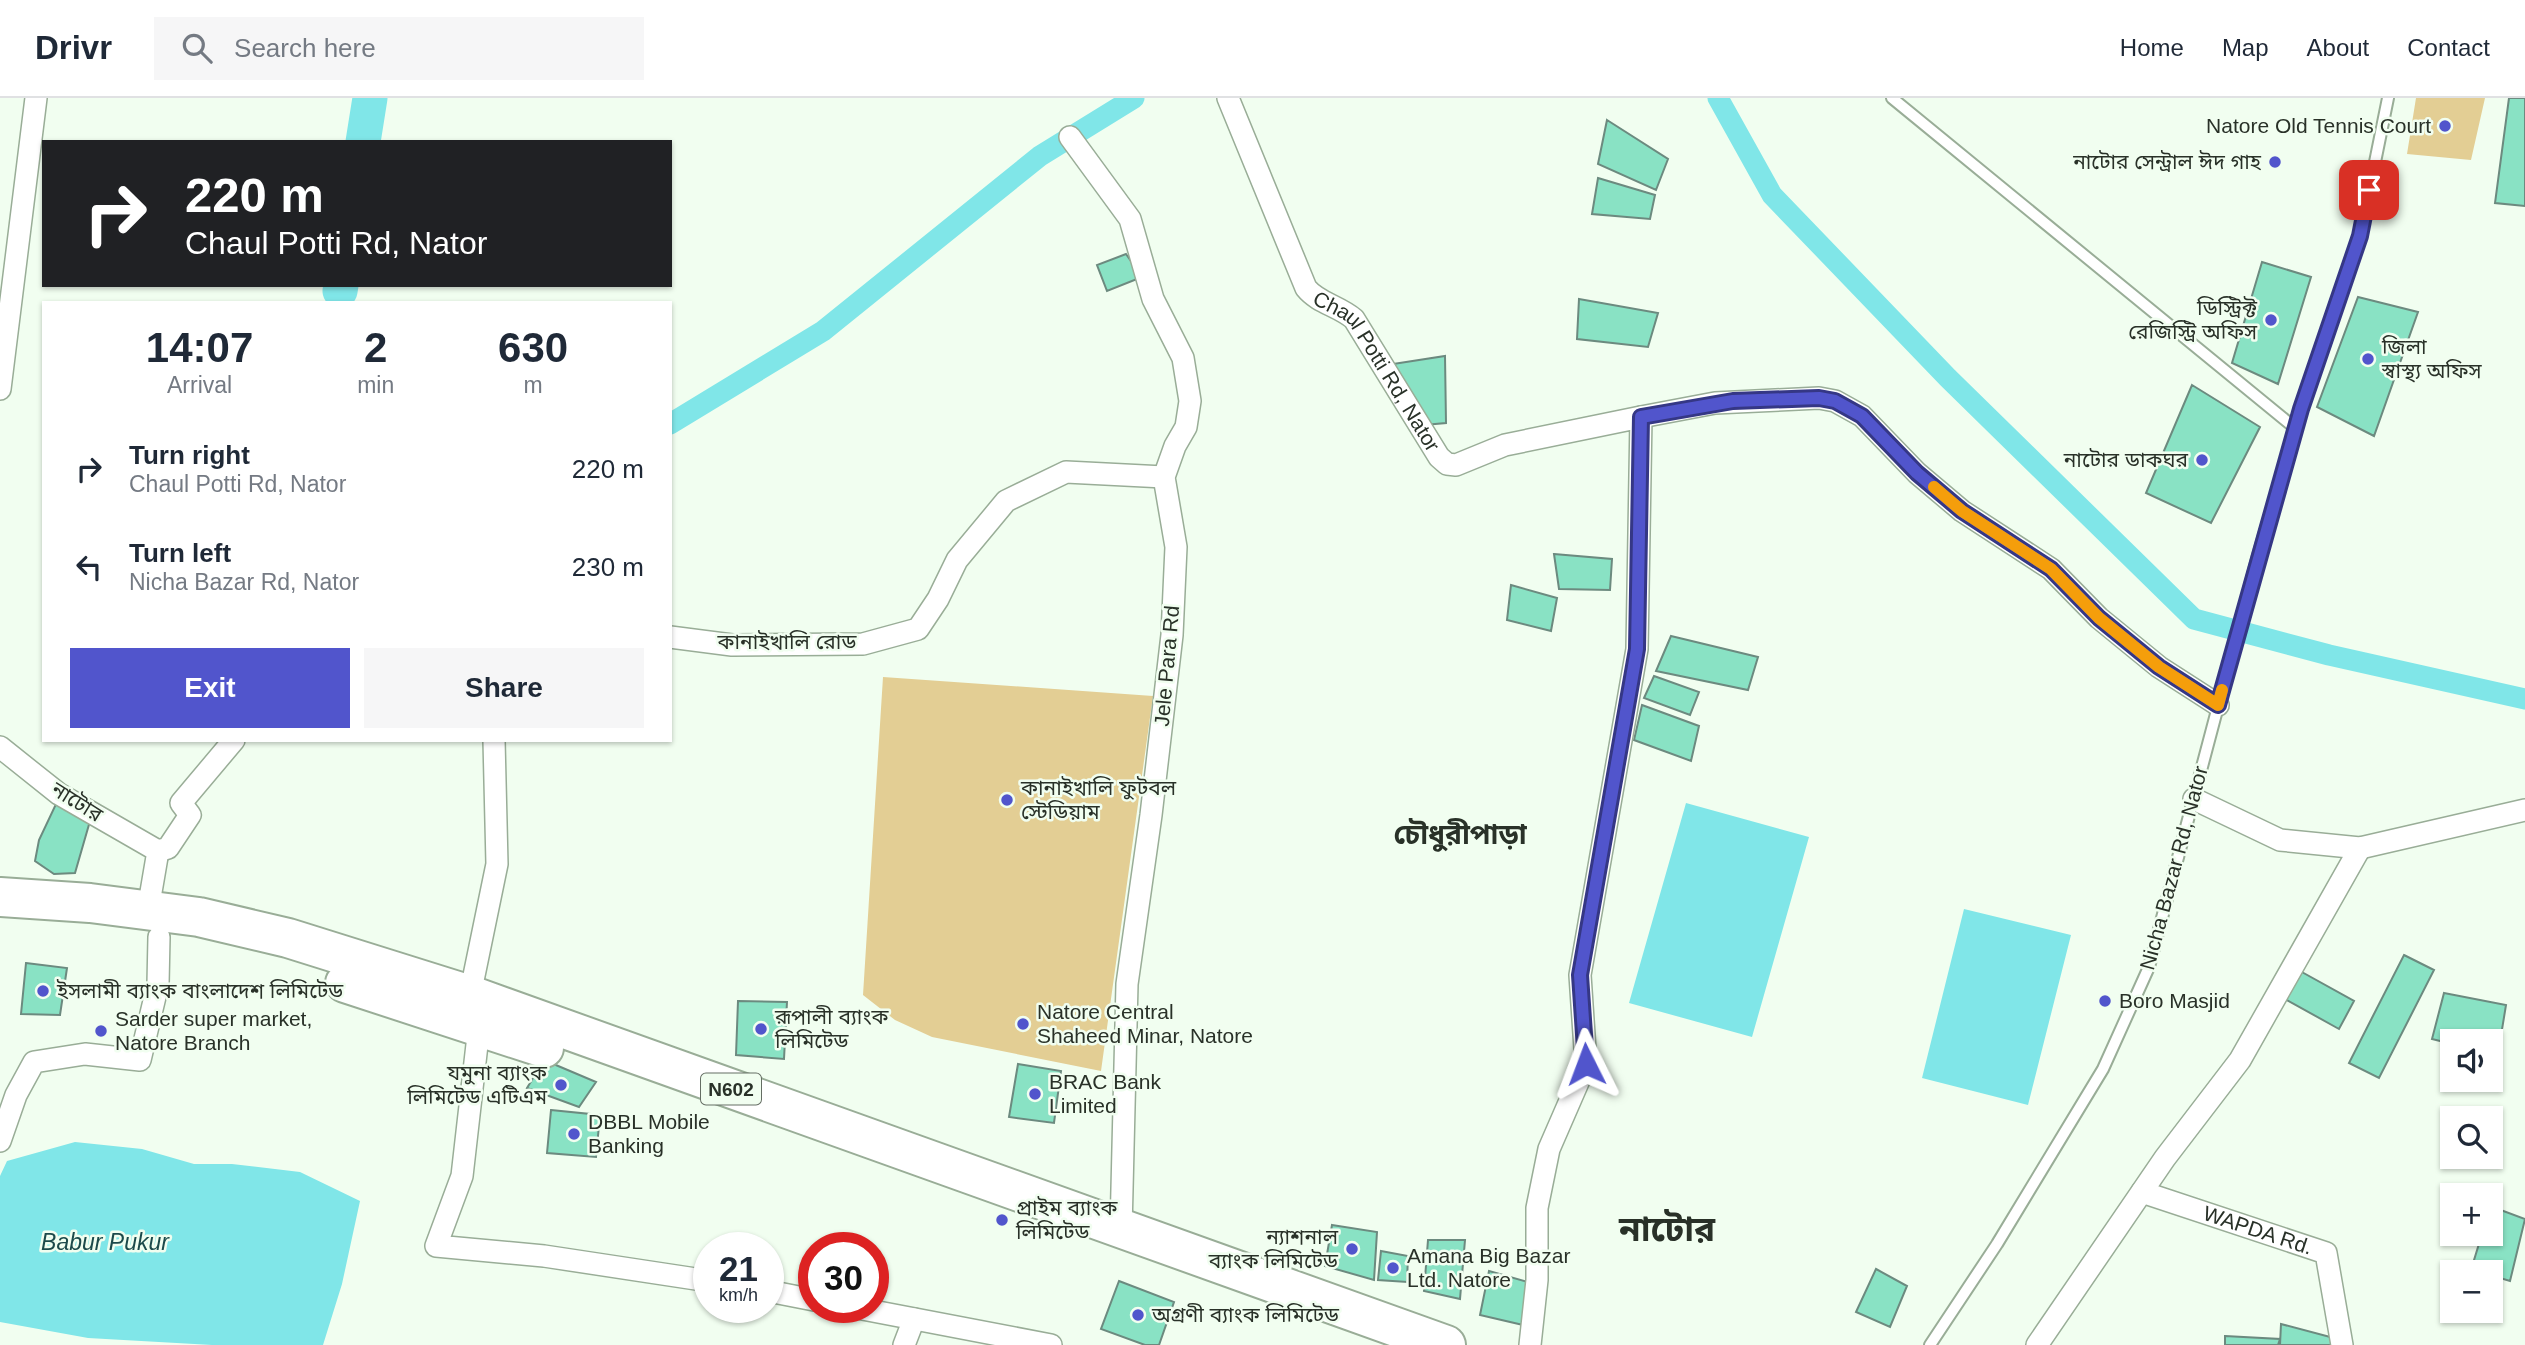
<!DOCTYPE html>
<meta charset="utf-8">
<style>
:root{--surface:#fff;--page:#f6f6f7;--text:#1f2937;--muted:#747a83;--line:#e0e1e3;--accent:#5155cc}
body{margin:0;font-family:Helvetica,"Noto Sans Bengali",sans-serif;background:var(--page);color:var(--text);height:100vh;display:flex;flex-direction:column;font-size:26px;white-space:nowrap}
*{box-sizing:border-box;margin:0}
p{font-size:23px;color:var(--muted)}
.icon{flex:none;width:38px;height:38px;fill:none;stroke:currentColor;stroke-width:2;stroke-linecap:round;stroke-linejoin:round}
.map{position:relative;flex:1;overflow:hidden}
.details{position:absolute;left:42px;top:203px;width:630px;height:441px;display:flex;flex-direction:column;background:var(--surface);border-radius:0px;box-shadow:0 2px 5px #0004}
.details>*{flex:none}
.guide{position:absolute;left:42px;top:42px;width:630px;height:147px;border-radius:0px;box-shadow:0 2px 5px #0004;background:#202124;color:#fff;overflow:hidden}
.tools{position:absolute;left:2440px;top:931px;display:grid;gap:14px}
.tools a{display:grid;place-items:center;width:63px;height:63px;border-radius:0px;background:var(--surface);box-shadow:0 2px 5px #0004;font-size:35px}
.speed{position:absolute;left:693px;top:1134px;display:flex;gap:14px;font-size:35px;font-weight:700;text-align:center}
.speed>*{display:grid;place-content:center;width:91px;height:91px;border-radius:50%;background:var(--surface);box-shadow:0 2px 5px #0004;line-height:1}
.speed small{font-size:18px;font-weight:400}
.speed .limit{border:10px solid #d22;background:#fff;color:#111}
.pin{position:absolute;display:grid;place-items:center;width:60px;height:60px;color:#fff;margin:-30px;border-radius:14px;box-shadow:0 4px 10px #0006}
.me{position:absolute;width:77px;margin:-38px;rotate:357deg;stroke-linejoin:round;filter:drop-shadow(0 0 5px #0008)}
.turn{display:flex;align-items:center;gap:24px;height:147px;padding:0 28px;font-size:32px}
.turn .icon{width:91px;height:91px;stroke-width:2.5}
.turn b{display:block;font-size:49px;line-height:60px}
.eta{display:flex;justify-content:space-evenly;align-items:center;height:119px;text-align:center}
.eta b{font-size:42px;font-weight:800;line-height:49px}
.action{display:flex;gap:14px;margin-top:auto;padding:14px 28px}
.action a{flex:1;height:80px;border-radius:0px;background:var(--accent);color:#fff;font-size:28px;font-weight:800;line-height:80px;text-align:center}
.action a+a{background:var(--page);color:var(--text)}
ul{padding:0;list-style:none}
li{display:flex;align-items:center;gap:21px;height:98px;padding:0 28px}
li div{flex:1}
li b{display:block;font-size:26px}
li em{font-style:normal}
header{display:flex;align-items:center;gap:42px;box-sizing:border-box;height:98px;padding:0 35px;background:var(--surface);border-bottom:2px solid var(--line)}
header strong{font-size:33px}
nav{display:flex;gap:38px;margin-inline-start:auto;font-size:24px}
.search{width:490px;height:63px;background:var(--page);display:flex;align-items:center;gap:18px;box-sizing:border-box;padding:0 24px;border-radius:0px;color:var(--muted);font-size:26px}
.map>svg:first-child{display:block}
.green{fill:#e3ce94}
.water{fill:#80e6e8}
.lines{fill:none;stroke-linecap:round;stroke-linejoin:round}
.canal{stroke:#80e6e8;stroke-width:21}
.river{stroke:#80e6e8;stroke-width:35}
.building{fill:#89e2c4;stroke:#6c8a7f;stroke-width:2}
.lane-casing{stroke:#99ad97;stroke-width:14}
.street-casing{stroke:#99ad97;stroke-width:24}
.highway-casing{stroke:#99ad97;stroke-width:42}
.lane{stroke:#fff;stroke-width:10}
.street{stroke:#fff;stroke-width:21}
.highway{stroke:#fff;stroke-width:38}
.route-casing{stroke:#353785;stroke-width:18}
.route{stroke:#5155cc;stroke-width:12}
.slow{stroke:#f59e0b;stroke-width:12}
.poi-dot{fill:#5155cc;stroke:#f1fef0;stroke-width:2.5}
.labels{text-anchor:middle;stroke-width:5;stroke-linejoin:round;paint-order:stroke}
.shield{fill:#f1fef0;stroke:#656e64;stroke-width:2}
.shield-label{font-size:19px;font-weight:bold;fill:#293128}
.poi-label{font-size:21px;fill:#293128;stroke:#f1fef0;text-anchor:start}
.street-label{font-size:21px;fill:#293128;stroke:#f1fef0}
.water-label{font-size:23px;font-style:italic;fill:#1c4a4b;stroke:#f1fef0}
.district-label{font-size:28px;font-weight:bold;fill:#293128;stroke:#f1fef0}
.town-label{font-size:35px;font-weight:bold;fill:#293128;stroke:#f1fef0}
</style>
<header>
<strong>Drivr</strong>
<div class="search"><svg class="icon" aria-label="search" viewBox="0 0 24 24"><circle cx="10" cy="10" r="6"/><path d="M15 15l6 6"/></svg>Search here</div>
<nav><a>Home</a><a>Map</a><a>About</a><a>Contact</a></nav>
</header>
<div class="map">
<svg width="2525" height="1247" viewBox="0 0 2525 1247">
<rect width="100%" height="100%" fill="#f1fef0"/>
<path class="green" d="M2416 0H2485L2471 62 2407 56Z
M883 579 1153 598 1101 973 932 939 895 922 863 897Z"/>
<path class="water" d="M1686 705 1809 739 1752 939 1629 905Z
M1964 811 2071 837 2028 1007 1922 980Z
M75 1044 142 1051 194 1066H232L300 1074 360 1103 342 1186 323 1247H212L88 1240 0 1224V1078L7 1063Z"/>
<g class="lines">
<path class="canal" d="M1718 0 1772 97 1948 280 2194 521 2329 557 2525 601
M338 205 340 193
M670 326 823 233 1040 58 1134 0"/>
<path class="river" d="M363 44 370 0
M340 193 341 187"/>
</g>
<path class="building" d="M2509 0H2525V108L2495 105Z
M1607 22 1668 61 1656 92 1598 66Z
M1598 80 1655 97 1650 121 1592 116Z
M1126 156 1142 179 1107 193 1097 167Z
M2262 164 2311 179 2278 286 2232 265Z
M2358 199 2418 214 2374 338 2317 309Z
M1579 201 1658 215 1648 249 1577 241Z
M1445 258 1446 325 1424 327 1393 266Z
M2192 287 2260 329 2211 425 2146 395Z
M1554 456 1612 461 1610 492 1559 491Z
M1511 487 1557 500 1551 533 1507 522Z
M1671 538 1758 559 1748 592 1656 573Z
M1654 578 1699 594 1690 617 1644 600Z
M1642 607 1699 628 1691 663 1634 642Z
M56 706 90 723 75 775 54 776 35 763 39 742Z
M2404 857 2434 872 2379 980 2349 965Z
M26 865 67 870 60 917 21 916Z
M2300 873 2354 903 2339 931 2285 901Z
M2444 895 2506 907 2498 956 2490 955V943L2452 946 2432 941Z
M738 903 787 904 784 961 736 957Z
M544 962 596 984 579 1009 527 990Z
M1018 966 1061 973 1054 1025 1009 1019Z
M551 1012 600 1017 596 1059 547 1055Z
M2490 1108 2525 1121 2510 1183 2490 1177V1174L2471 1172 2482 1136H2490Z
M1332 1127 1377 1134 1374 1182 1325 1168Z
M1428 1142H1465L1460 1201 1424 1193Z
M1381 1153 1408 1158 1407 1184 1378 1182Z
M1876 1171 1907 1188 1890 1229 1856 1214Z
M1489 1173 1531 1185 1523 1227 1480 1217Z
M1119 1183 1174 1204 1159 1247H1145L1101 1231Z
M2281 1226 2334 1240 2333 1247H2280Z
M2225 1238 2280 1241 2278 1247H2225Z"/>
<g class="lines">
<g class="lane-casing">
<path id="lane" d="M1892 0 2295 330
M1930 1247 1997 1146 2103 971 2149 869 2257 461 2301 311 2360 138 2388 0"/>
</g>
<g class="street-casing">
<g id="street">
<path id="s1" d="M1228 0 1306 190C1318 205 1339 208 1354 221L1439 359 1447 366 1456 367 1505 347 1641 319 1637 551 1580 877 1586 966 1549 1051 1537 1110V1182L1530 1247"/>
<path d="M1070 39 1130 121 1153 201 1183 260 1190 303 1186 329 1175 348 1164 379 1176 449 1172 537 1151 717 1127 886 1121 1132"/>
<path d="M0 291 36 0"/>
<path d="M1641 319 1715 305 1819 300 1835 303 1862 318 1917 375 1962 413 2051 471 2099 520 2159 569 2218 607"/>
<path d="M670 539 732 547 863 546 918 531 938 501 957 462 1006 403 1066 374 1164 379"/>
<path d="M0 649 59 696 158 753 151 794"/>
<path d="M2194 701 2280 742 2360 750 2525 712"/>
<path d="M158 753 168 750 190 717 181 705 234 642"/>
<path d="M470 897 497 766 494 642"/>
<path d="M479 929 462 1078 436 1148 544 1158 709 1183"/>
<path d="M0 1043 16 997 34 964 85 956 140 962 158 886 159 839"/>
<path id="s2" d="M2142 1094 2326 1155 2342 1247"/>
<path d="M768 1193 814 1202"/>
<path d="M852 1209 1051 1247"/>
<path d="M904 1247 914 1221"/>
<path d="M2037 1247 2165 1060 2240 962 2360 750"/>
</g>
</g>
<g class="highway-casing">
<path id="highway" d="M0 799 90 805 199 819 288 840 470 897 1446 1247
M345 885 544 950"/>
</g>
<use href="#lane" class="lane"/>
<use href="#street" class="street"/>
<use href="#highway" class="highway"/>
</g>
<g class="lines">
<g class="route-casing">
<path id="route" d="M1586 966 1580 877 1637 551 1641 319 1733 303 1819 300 1835 303 1862 318 1917 375 1962 413 2051 471 2099 520 2159 569 2218 607 2301 311 2360 138 2369 92"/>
</g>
<use href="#route" class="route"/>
<path class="slow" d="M1934 389 1962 413 2051 471 2099 520 2159 569 2218 607 2222 592"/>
</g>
<g class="poi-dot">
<circle cx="2445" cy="28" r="7"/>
<circle cx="2275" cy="64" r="7"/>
<circle cx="2271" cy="222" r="7"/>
<circle cx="2368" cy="261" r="7"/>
<circle cx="2202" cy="362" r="7"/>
<circle cx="1007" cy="702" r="7"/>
<circle cx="43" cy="893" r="7"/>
<circle cx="2105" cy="903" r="7"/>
<circle cx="1023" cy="926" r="7"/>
<circle cx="761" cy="931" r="7"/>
<circle cx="101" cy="933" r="7"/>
<circle cx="561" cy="987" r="7"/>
<circle cx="1035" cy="996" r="7"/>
<circle cx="574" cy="1036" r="7"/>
<circle cx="1002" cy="1122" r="7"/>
<circle cx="1352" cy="1151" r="7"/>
<circle cx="1393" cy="1170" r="7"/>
<circle cx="1138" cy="1217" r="7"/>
</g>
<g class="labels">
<rect class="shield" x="701" y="975.5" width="60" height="31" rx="5"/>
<g class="shield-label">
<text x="731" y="998">N602</text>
</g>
<g class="poi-label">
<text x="2431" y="35" text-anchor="end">Natore Old Tennis Court</text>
<text x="2261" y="71" text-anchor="end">নাটোর সেন্ট্রাল ঈদ গাহ</text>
<text x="2257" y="217" text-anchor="end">ডিস্ট্রিক্ট<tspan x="2257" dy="24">রেজিস্ট্রি অফিস</tspan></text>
<text x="2382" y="256">জিলা<tspan x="2382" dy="24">স্বাস্থ্য অফিস</tspan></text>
<text x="2188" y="369" text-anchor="end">নাটোর ডাকঘর</text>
<text x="1021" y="697">কানাইখালি ফুটবল<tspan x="1021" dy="24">স্টেডিয়াম</tspan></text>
<text x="57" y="900">ইসলামী ব্যাংক বাংলাদেশ লিমিটেড</text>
<text x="2119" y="910">Boro Masjid</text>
<text x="1037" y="921">Natore Central<tspan x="1037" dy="24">Shaheed Minar, Natore</tspan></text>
<text x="775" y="926">রূপালী ব্যাংক<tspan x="775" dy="24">লিমিটেড</tspan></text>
<text x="115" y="928">Sarder super market,<tspan x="115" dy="24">Natore Branch</tspan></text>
<text x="547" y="982" text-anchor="end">যমুনা ব্যাংক<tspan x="547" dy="24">লিমিটেড এটিএম</tspan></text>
<text x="1049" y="991">BRAC Bank<tspan x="1049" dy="24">Limited</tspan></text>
<text x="588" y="1031">DBBL Mobile<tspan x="588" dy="24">Banking</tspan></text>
<text x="1016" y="1117">প্রাইম ব্যাংক<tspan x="1016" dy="24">লিমিটেড</tspan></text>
<text x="1338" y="1146" text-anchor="end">ন্যাশনাল<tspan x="1338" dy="24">ব্যাংক লিমিটেড</tspan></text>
<text x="1407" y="1165">Amana Big Bazar<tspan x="1407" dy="24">Ltd. Natore</tspan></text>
<text x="1152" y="1224">অগ্রণী ব্যাংক লিমিটেড</text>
</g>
<g class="street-label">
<text dy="7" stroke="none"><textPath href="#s1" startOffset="317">Chaul Potti Rd, Nator</textPath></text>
<text x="787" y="551">কানাইখালি রোড</text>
<text transform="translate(1167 568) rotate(-85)" y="7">Jele Para Rd</text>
<text transform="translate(77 704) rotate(32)" y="7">নাটোর</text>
<text transform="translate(2174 770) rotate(-75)" y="7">Nicha Bazar Rd, Nator</text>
<text dy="7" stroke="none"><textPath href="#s2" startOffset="122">WAPDA Rd.</textPath></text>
</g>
<g class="water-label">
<text x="105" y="1152">Babur Pukur</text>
</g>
<g class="district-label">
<text x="1460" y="746">চৌধুরীপাড়া</text>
</g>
<g class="town-label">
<text x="1667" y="1143">নাটোর</text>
</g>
</g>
</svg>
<div class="tools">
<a><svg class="icon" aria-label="sound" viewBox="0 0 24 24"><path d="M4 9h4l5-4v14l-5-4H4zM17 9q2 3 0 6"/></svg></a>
<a><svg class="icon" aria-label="search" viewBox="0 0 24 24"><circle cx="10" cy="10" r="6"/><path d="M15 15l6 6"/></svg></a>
<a>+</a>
<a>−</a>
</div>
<div class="speed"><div>21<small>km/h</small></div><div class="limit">30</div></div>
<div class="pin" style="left:2369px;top:92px;background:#d93025"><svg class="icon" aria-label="arrive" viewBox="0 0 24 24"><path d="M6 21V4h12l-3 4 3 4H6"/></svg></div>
<svg class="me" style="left:1586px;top:966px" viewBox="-20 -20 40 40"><path d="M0-17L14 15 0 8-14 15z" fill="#5155cc" stroke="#fff" stroke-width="4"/></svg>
<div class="guide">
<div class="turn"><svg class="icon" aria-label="right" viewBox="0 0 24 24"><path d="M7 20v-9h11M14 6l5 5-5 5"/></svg><div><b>220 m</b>Chaul Potti Rd, Nator</div></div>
</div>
<section class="details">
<div class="eta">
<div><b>14:07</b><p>Arrival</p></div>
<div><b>2</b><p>min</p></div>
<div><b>630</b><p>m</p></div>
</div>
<ul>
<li><svg class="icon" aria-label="right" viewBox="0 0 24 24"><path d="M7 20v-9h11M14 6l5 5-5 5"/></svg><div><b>Turn right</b><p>Chaul Potti Rd, Nator</p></div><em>220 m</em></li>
<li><svg class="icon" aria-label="left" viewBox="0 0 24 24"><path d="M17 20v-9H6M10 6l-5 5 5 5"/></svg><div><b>Turn left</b><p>Nicha Bazar Rd, Nator</p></div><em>230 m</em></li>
</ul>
<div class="action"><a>Exit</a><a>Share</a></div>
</section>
</div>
